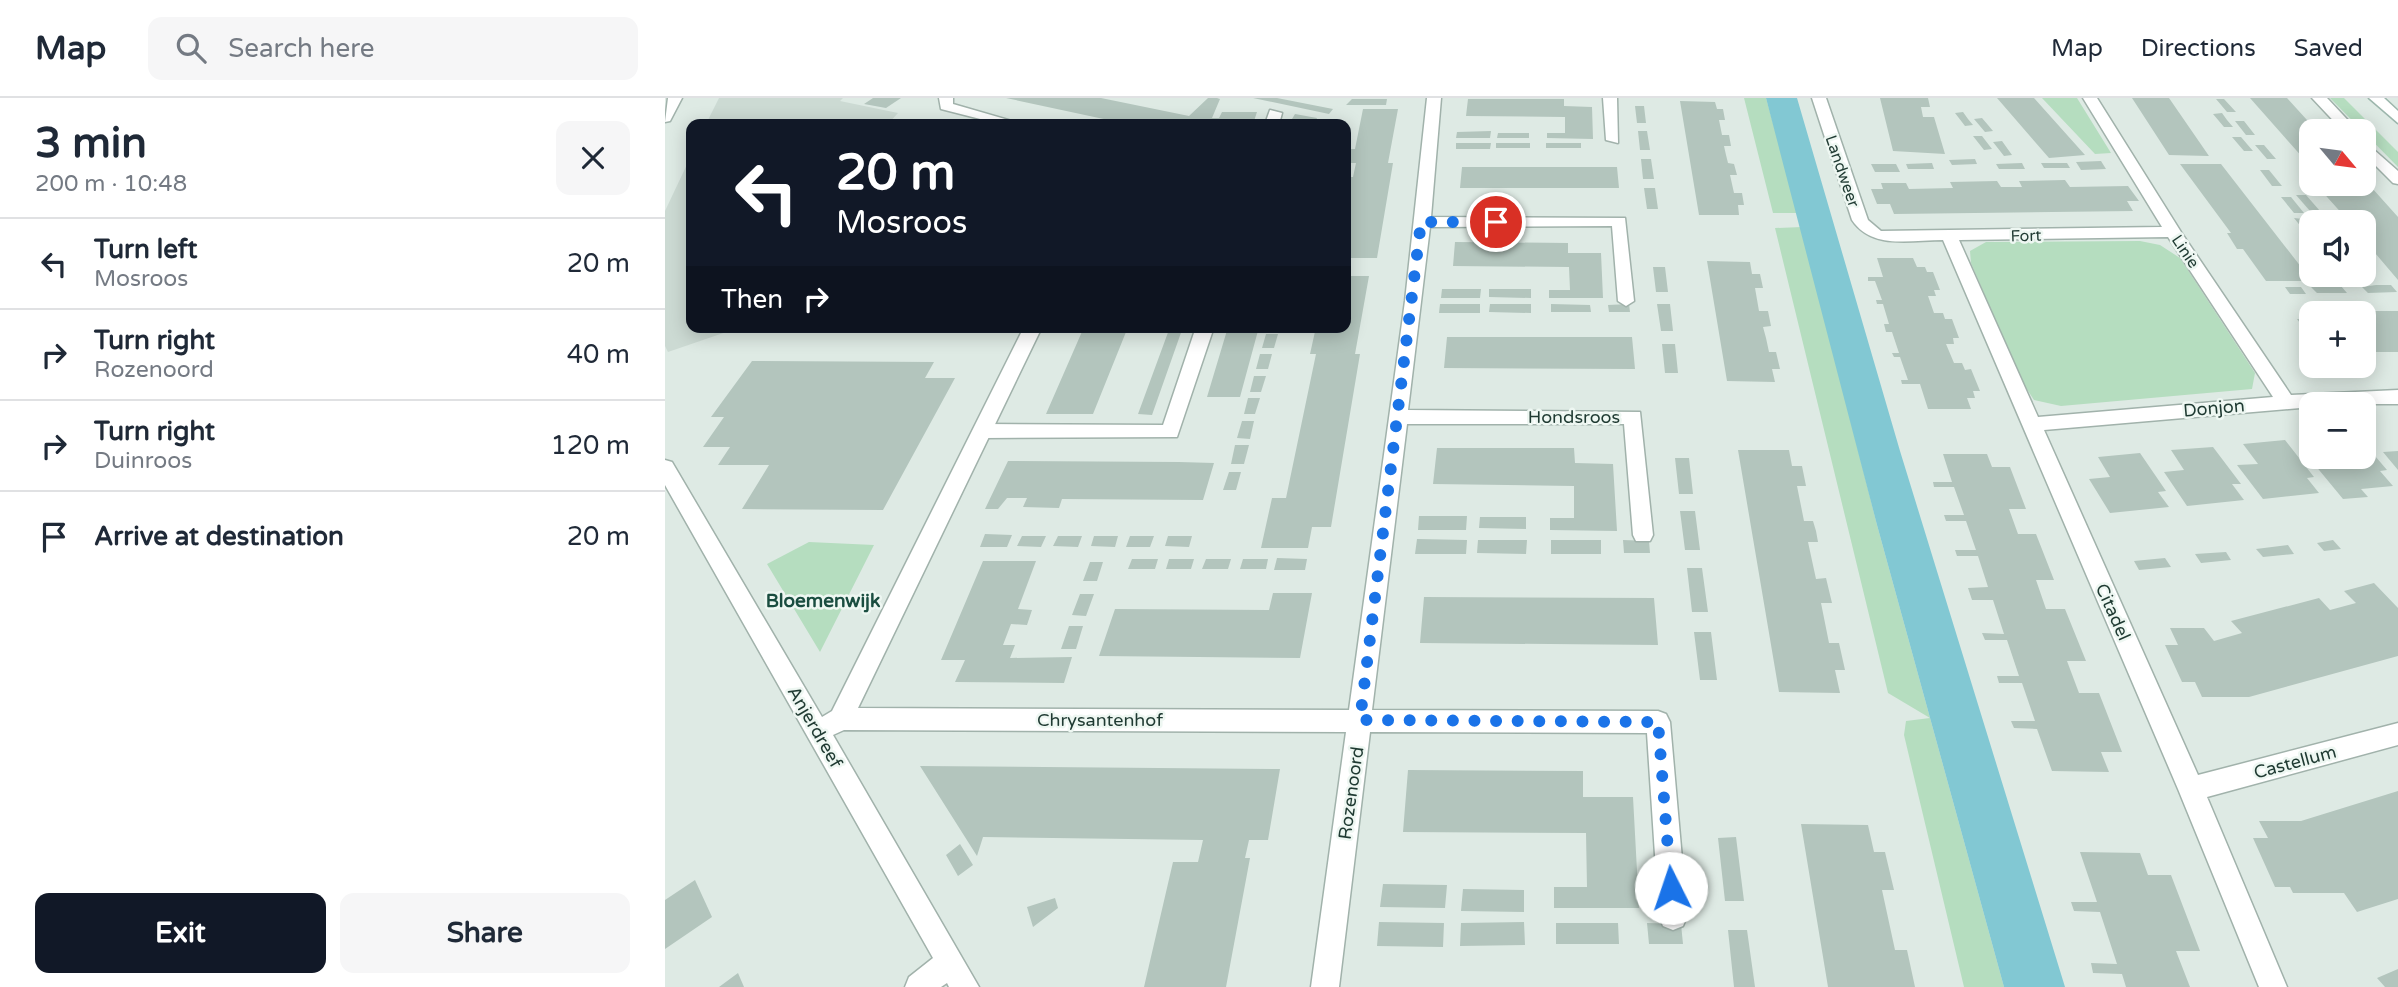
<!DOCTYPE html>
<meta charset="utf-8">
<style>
:root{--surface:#fff;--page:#f6f6f7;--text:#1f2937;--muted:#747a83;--line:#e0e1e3;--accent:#111827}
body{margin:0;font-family:"Varela Round",sans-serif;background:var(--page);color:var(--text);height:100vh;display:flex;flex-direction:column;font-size:26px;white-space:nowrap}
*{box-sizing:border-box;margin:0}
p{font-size:23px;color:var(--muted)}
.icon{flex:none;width:38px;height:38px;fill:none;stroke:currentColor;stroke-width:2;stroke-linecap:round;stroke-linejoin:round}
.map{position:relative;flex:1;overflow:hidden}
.details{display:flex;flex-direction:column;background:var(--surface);width:665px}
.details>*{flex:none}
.banner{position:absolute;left:21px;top:21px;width:665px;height:214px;border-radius:14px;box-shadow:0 4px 18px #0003;background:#111827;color:#fff;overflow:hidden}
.needle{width:46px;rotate:119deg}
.controls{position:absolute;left:1634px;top:21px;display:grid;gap:14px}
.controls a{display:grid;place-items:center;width:77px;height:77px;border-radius:14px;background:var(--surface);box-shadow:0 4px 18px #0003;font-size:35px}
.pin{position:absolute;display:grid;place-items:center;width:60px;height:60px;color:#fff;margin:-30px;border:4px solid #fff;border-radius:50%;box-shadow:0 2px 7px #0007}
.me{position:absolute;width:77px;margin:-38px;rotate:356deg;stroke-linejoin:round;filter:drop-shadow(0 0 5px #0008)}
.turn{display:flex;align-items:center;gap:24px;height:147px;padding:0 35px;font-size:32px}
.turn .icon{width:91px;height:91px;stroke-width:2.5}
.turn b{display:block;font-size:49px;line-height:60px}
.then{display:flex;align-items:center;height:66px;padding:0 35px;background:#0003;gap:14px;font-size:26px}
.round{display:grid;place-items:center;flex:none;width:74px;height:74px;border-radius:14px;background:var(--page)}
.head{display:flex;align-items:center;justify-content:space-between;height:119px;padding:0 35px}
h1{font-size:42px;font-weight:700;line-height:52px}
.cta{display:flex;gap:14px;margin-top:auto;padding:14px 35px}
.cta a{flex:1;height:80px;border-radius:14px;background:var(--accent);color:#fff;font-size:28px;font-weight:700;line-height:80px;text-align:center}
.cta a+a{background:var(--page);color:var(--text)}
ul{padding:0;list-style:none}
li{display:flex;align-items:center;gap:21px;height:91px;padding:0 35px;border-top:2px solid var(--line)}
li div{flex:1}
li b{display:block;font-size:26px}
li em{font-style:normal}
header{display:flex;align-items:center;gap:42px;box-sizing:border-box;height:98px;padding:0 35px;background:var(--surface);border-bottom:2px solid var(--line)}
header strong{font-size:33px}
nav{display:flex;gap:38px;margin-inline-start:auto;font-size:24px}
.search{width:490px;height:63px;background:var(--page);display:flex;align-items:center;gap:18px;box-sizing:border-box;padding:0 24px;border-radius:14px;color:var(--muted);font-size:26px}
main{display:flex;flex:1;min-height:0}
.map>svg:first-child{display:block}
.built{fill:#ccdad3}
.green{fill:#b5ddbf}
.water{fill:#82c8d3}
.building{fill:#b3c5bd}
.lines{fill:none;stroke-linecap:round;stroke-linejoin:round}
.lane-casing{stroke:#a1b2ab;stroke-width:3}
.street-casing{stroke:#a1b2ab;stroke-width:3}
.secondary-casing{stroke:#9cb6ac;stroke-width:3}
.lane{fill:#fff;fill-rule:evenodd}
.street{fill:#fff;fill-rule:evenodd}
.secondary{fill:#fff;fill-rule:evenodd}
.route{stroke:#1a73e8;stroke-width:12;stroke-dasharray:0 21.6}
.labels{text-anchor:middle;stroke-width:5;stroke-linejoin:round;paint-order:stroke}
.far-street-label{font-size:16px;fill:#1f3a32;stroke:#eef7f2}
.street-label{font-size:18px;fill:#1f3a32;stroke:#eef7f2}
.neighbourhood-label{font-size:19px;font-weight:bold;fill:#1a4d40;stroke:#eef7f2}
</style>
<header>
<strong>Map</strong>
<div class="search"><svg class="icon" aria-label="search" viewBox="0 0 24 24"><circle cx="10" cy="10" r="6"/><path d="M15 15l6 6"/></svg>Search here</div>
<nav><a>Map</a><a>Directions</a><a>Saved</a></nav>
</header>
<main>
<section class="details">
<div class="head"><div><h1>3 min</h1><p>200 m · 10:48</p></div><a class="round"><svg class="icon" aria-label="close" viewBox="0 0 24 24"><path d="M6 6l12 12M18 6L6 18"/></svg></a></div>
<ul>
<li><svg class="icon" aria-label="left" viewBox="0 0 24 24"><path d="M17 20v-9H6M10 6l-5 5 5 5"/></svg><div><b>Turn left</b><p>Mosroos</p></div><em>20 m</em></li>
<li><svg class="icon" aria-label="right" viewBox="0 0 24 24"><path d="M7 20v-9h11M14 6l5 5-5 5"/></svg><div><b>Turn right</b><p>Rozenoord</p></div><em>40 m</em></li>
<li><svg class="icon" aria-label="right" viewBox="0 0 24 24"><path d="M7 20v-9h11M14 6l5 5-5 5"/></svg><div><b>Turn right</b><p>Duinroos</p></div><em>120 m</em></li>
<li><svg class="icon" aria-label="arrive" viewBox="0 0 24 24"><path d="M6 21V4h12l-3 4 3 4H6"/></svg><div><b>Arrive at destination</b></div><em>20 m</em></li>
</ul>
<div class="cta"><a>Exit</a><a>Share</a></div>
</section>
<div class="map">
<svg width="1733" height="889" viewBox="0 0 1733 889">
<rect width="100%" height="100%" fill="#deeae4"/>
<path class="built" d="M54 0H178L175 3 233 15 223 26H41Z
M26 58V229H90L73 230 3 254 0 248V113Z"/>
<path class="green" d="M1079 0H1101L1133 115H1108Z
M1377 0H1412L1446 55 1430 56Z
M1665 0H1679L1733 54V69Z
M1137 129 1212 427 1339 889H1299L1239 637 1241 623 1265 620 1223 595 1110 130Z
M1475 143 1495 147 1515 160 1590 275 1587 291 1396 308 1369 302 1356 282 1306 165 1305 153 1321 144Z
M144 444 209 447 155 554 102 466Z"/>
<path class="water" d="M1101 0H1132L1235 353 1400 889H1339L1212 427Z"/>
<path class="building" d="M208 0H236L221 10 199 6Z
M341 0H436L524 18 543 0H552L555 1 547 20H554L557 14H592L588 26H462Z
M588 0H612L668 11 664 16Z
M1215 0H1263L1265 9H1256L1258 19H1269L1280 56 1228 53Z
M1332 0H1369L1420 57 1384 60Z
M1467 0H1504L1544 58 1504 57Z
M1585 0H1622L1652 33H1647V70Z
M687 1H722L721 7H681Z
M803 1H899V8L927 9 928 41 882 40V35H900V19L801 18Z
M1551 1H1559L1571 14H1562Z
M1015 3 1050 4 1052 11H1058L1060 22H1054L1057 37H1064L1066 48H1059L1061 57 1063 65 1069 66 1072 77H1065L1069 95H1077L1079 107H1073L1074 117H1034Z
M970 8H979L981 25H972Z
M698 11H733L723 65H728L712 160H681V114L685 94H681V79H688L691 65H681V51H690Z
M1298 14 1303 21 1308 27 1300 28 1290 15Z
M1557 15 1562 22 1568 29H1559L1548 16Z
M630 16 652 20 650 26H624Z
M1317 20 1323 27 1328 33 1320 34 1309 21Z
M1570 23H1579L1590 37H1581Z
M826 33 825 40H791L792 34Z
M973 33H982L985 52H975Z
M833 35H864V40H832Z
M1308 38H1317L1327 51 1319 52Z
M1567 39H1576L1588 53H1579Z
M1337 43 1347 57 1339 58 1328 44Z
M791 45H826L825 51H791Z
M831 45H865V50H831Z
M881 45H916V50H881Z
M1590 47H1599L1611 61H1602Z
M976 61H986L989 81H978Z
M1310 61 1312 66 1287 67 1284 62Z
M1436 63 1441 71 1416 72 1411 64Z
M1267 65 1269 71H1243L1241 66Z
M1357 65 1360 71H1334L1331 66Z
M1376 65H1402L1405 70H1379Z
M1206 66H1231L1235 74H1210Z
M1515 66H1556L1647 183H1601L1578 151H1572L1562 135H1566Z
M797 69H952L954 90H795Z
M1595 72H1604L1617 88H1607Z
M1400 82 1405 89 1463 88 1474 103H1462L1468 113 1229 116 1225 106H1212L1206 91H1218L1216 85H1241L1244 91 1288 90 1285 84 1332 83 1336 89H1357L1354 83Z
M979 90H990L993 111H982Z
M1654 90H1707L1733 119V182L1699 142V133H1703L1699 124 1691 119H1680Z
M1631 97H1641L1655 113H1645Z
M1616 99H1626L1639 115H1629Z
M1629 120 1647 122V135H1641Z
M790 144 903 145V155H936L938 200H884V192H905L904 169 788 168Z
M1212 160H1248L1252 169H1260L1262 174H1268L1275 192H1269L1271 198H1263L1269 215H1278L1280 221H1287L1294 240H1288L1289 246H1281L1289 265H1297L1300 272 1306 271 1315 293H1308L1310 300H1302L1306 311H1263L1255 286H1237L1236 282H1243L1235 259H1229L1227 255H1234L1227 234H1221L1219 226H1224L1218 206H1212L1211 202H1217L1210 183H1203V179H1218Z
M1042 163 1085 164 1087 176H1095L1098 190H1090L1094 213H1103L1106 228 1098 229 1101 240 1104 254H1111L1115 271H1107L1110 284 1062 283Z
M988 169H1000L1003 194H991Z
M681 178H704L690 256H695L666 429H647L643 450H596L607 400H621L651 256H645L651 229H681Z
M1711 187H1726L1732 194 1703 195 1697 189Z
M1676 188 1682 195H1652L1646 189Z
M1620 189H1636L1641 196H1625Z
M777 191H816L815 200H776Z
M824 191H866V200L824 199Z
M775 206H815V215H774Z
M825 206H866V215L824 214Z
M886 206 925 207 926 214H886Z
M964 206 965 214H944L943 207Z
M992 206H1005L1008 233H996Z
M1699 213H1733V254H1699Z
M1632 221H1647V241L1640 232Z
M419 229H463L428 316H381Z
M505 229H518L487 317 473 316Z
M563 229H594L575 299H542Z
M601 236H613L609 250H597Z
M782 239H967L970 271 779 270Z
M997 246H1010L1013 275H1000Z
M595 256H607L603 271H591Z
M87 263 269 264 260 280H290L218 412 77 411 104 367H53L65 349H38L59 319H46Z
M589 278H601L596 294H585Z
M583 300H595L590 316H579Z
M577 323H589L585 341 572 340Z
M1620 342 1649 379 1642 380 1654 395 1598 401 1572 367 1593 366 1578 346Z
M1699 345 1722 372 1715 373 1728 388 1696 391 1703 399 1678 401 1645 361 1699 359Z
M570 347H584L579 366H566Z
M1548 349 1576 386H1567L1579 402 1522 408 1499 374 1519 372 1506 352Z
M772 350H909L910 365 948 366 952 433 885 432V420H909V388L768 386Z
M1073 352H1124L1127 368H1137L1141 388H1132L1139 423H1148L1151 433 1153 444H1143L1151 481 1161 480 1167 505H1156L1164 545H1174L1180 572H1170L1175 595 1114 594Z
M1733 353V372L1718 354Z
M1475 355 1501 393 1493 394 1504 409 1445 415 1424 381 1445 379 1433 359Z
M1278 356H1322L1327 369H1345L1361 411H1344L1353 436H1371L1389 482H1371L1381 511H1400L1421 563H1402L1414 595H1434L1457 654H1436L1444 674 1387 673 1372 631 1349 630 1346 623H1370L1357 585H1334L1332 578H1354L1342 542H1320L1317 535 1339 536 1328 502H1307L1303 490 1323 489 1313 458H1292L1290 452H1311L1301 423H1281L1279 417H1299L1289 389H1269L1268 384H1287Z
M1010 360H1024L1028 396H1014Z
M343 363 514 364 549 365 538 402 397 401 394 410 358 409 362 400H342L333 411H320Z
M564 374H576L571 392H558Z
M1015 413H1030L1035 452H1020Z
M754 418H802L801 432H753Z
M815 419H861V431L814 430Z
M320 436 347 437 342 449H315Z
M357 438H381L376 449 352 448Z
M393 438H417L413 449 388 448Z
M429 438H453L450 449 426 448Z
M465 438H489L485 449H461Z
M503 438H527L524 449 500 448Z
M752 441 802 442 801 456H750Z
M813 442H862L861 456 812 455Z
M886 442H936V456H886Z
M958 442 984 443 985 455H959Z
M1668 442 1676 451 1659 453 1652 445Z
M1623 447 1629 456 1598 459 1591 451Z
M1561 454 1566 462 1536 465 1530 456Z
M612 460 642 461 640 472H609Z
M1500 460 1506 469 1474 472 1469 463Z
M467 461H493L490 471H463Z
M504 461H529L526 471H501Z
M541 461H566L563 471H537Z
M578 461H603L601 471H575Z
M318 463H371L353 511 367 512 362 527 346 526 338 547H350L345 560 407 559 399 585 290 584 300 562H276Z
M425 464H438L432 483H418Z
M1022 470H1037L1043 514H1027Z
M1709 485 1733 510V558L1584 599H1537L1530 584H1517L1500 547H1513L1505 530H1539L1549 543 1577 535 1566 523 1654 500 1665 512 1691 505 1679 493Z
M608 495H647L635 560 434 558 450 511 604 512Z
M415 496H429L421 518 407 517Z
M759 499 989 500 993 547 755 545Z
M404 528H418L411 551H396Z
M1029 534H1046L1052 582H1035Z
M255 668 615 671 603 742H584L580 760H585L561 889H479L508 764H533L538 742 318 739 312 758Z
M743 672 918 673V699H968L974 810H889V789H922L921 735 738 734Z
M1733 693V801L1692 814 1679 795H1628L1625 789H1610L1588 740H1603L1594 723H1636Z
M1136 726 1203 727 1209 754H1220L1229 792H1217L1230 852H1242L1250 889H1163Z
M1071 739 1079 803H1060L1053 740Z
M295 746 308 767 293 778 281 757Z
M1415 754 1475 755 1483 777H1506L1535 853H1511L1525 889H1461L1457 876 1428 875 1426 865 1452 866 1435 814 1409 813 1406 804H1432Z
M30 782 47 819 0 851V802Z
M718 786 782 787 780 810 715 809Z
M798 791 859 792V814L796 813Z
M390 800 393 810 368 829 362 809Z
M714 824 779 825 778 849 712 848Z
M859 824 860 847 795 848 796 825Z
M891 825H953L954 846H891Z
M982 825 1016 826 1018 846H984Z
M1063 832H1082L1090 889H1069Z
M1733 871V889H1720L1712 880Z
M73 875 79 889H54Z"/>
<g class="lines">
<g class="lane-casing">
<path id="lane" d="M605 12 617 15 614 26H600Z
M531 229H549L512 339 319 340 309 333 319 326 498 327Z"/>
</g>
<g class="street-casing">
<path id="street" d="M3 0H17L5 23 0 24Z
M274 0H288V6L357 26H335L276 11Z
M762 0H776L766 119 960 120 969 203 961 208 953 203 947 128 765 129 743 312 975 314 988 437 985 443H971L968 437 959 326H742L707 612 993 613 1001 616 1005 624 1022 818 1018 828 1008 832 998 828 994 818 982 635 705 634 674 889H646L681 634 179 632 168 637 314 889H284L282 885 276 889H240L244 879 268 860 0 387V362L7 364 157 619 167 613 359 229H377L193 610 684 612 740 203Z
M938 0H952L953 45 941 42Z
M1147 0H1161L1203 122 1216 133 1497 129 1418 0H1432L1516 134 1626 297 1733 292V306H1647V309L1379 332 1533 677 1733 625V647L1542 699 1622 889H1594L1513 691 1278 142C1246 142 1207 152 1187 122ZM1503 139 1608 299 1373 319 1294 142Z
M1647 0H1662L1693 33H1678Z
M1699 43 1733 73V86L1728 85 1699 56Z"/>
</g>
<g class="secondary-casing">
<path id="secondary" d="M1704 0H1719L1733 13V25Z"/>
</g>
<use href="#lane" class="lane"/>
<use href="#street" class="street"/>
<use href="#secondary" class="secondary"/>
</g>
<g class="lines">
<path class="route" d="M831 124H756L695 622 993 624 1006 790"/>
</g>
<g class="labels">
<g class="far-street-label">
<text transform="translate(1178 73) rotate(71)" y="6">Landweer</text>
<text transform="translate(1361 137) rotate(-2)" y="6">Fort</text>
<text transform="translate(1521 153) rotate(56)" y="6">Linie</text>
</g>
<g class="street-label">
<text transform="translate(1549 310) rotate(-5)" y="6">Donjon</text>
<text x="909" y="325">Hondsroos</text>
<text transform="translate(1448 514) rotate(66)" y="6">Citadel</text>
<text x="435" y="628">Chrysantenhof</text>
<text transform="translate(150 629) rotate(60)" y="6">Anjerdreef</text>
<text transform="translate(1630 664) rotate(-15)" y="6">Castellum</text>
<text transform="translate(686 695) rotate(-82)" y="6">Rozenoord</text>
</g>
<g class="neighbourhood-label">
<text x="158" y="509">Bloemenwijk</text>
</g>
</g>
</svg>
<div class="controls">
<a><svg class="needle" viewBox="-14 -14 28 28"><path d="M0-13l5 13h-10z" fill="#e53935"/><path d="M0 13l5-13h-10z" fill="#747a83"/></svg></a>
<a><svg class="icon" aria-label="sound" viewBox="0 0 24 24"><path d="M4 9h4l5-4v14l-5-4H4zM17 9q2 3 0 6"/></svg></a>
<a>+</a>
<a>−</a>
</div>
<div class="pin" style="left:831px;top:124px;background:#d93025"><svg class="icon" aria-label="arrive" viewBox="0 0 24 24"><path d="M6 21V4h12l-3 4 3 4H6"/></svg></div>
<svg class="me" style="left:1006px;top:790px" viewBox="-20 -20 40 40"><circle r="19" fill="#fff"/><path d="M0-13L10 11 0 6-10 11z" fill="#1a73e8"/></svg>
<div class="banner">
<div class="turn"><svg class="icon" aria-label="left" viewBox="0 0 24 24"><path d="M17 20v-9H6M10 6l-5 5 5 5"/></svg><div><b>20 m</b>Mosroos</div></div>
<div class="then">Then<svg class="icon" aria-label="right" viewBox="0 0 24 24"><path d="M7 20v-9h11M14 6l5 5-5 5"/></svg></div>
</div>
</div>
</main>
